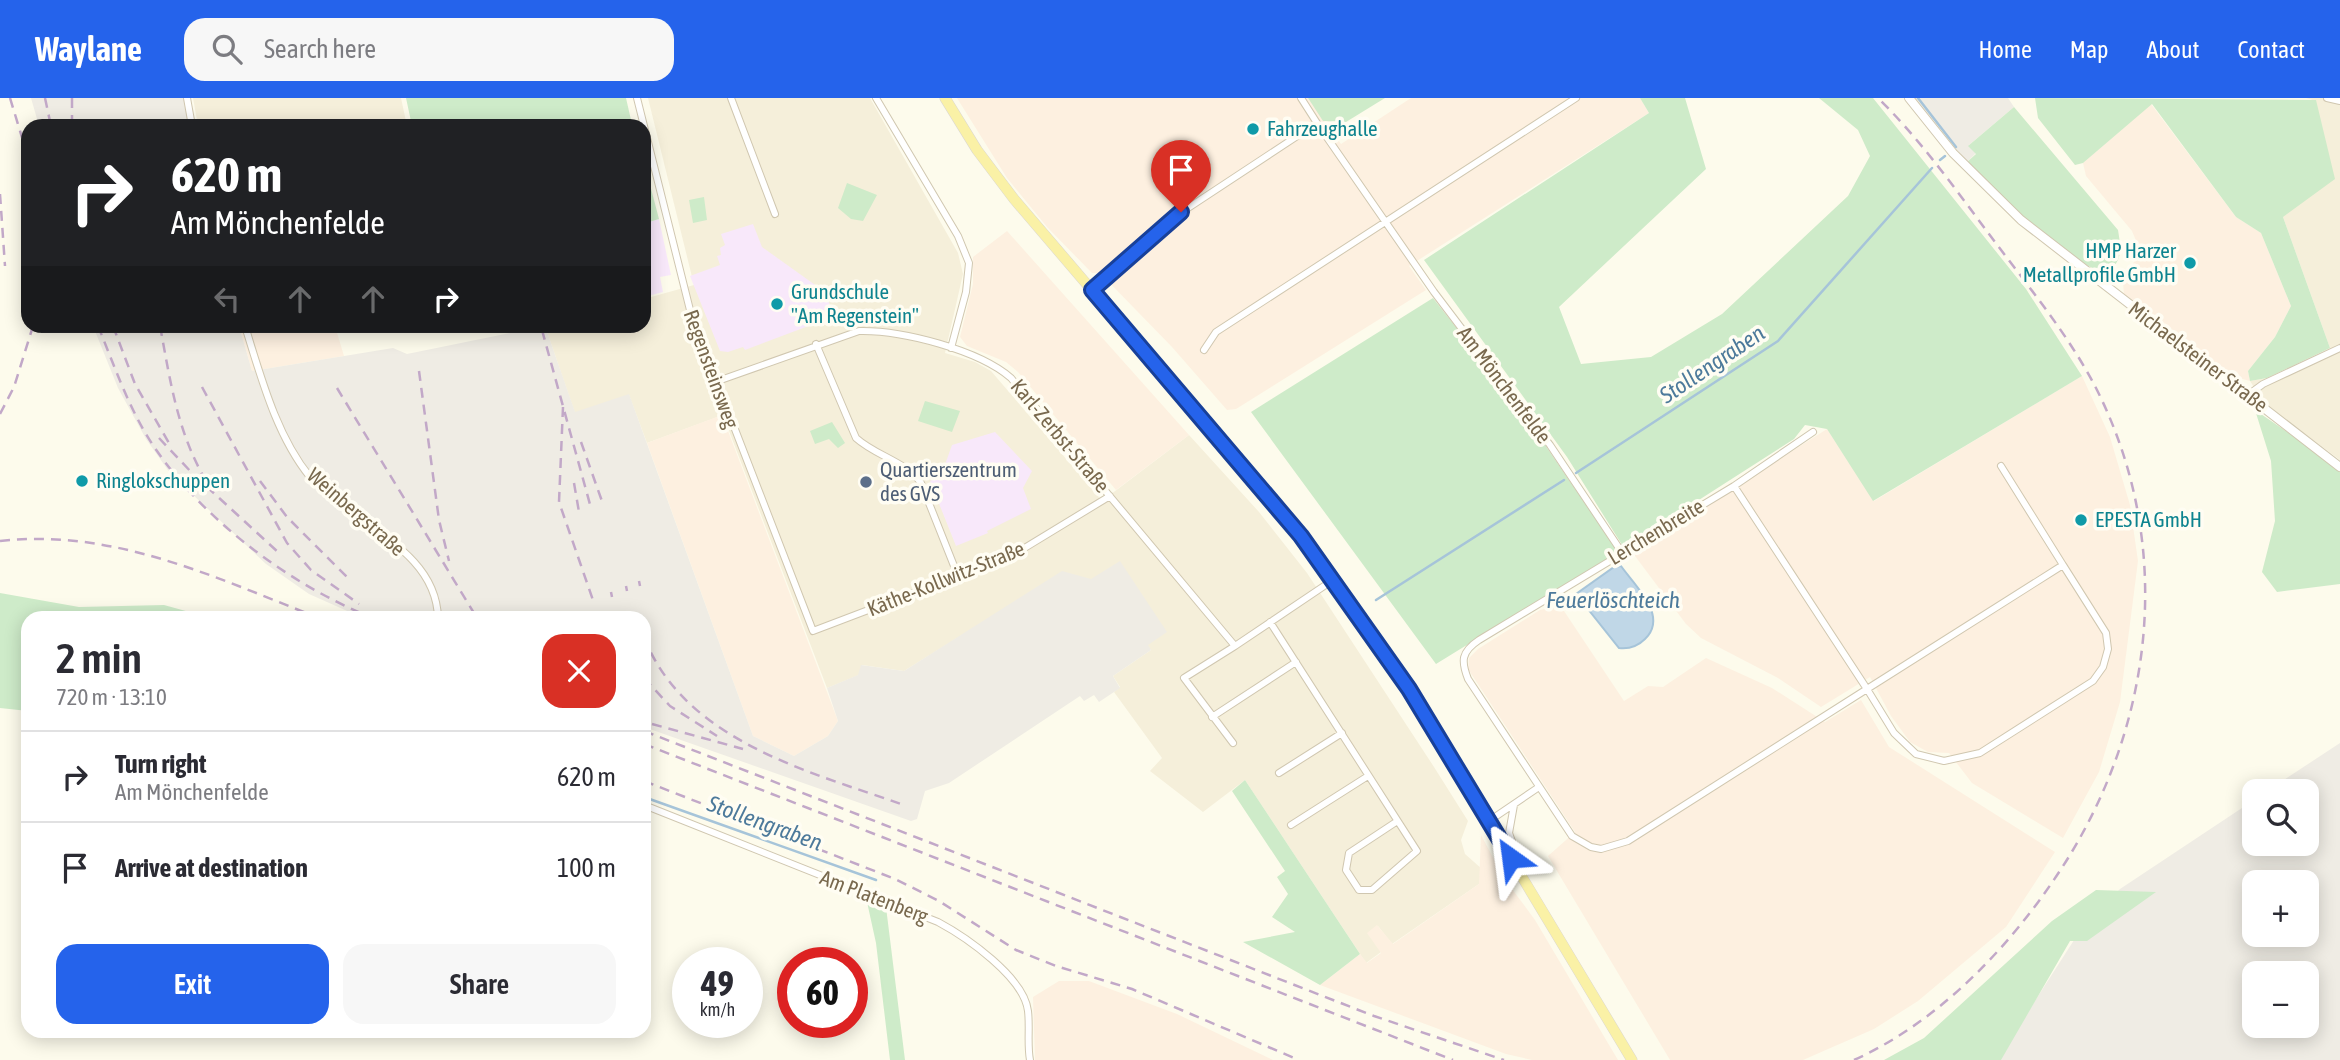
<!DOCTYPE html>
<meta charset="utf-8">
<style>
:root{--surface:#fff;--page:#f7f7f7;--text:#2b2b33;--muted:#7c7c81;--line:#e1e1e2;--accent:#2563eb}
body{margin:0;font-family:"Asap Condensed",sans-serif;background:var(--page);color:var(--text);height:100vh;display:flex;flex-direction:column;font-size:26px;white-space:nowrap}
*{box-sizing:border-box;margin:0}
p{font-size:23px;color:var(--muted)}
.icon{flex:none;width:38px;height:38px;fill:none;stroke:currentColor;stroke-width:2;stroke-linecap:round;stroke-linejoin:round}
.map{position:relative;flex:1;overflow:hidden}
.sheet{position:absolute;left:21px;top:513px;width:630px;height:427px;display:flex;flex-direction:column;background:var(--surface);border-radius:21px;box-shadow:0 4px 18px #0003}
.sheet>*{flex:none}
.hud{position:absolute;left:21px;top:21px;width:630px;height:214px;border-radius:21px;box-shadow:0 4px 18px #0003;background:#202124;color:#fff;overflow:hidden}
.tools{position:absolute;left:2242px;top:681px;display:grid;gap:14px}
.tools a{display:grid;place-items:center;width:77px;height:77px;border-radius:14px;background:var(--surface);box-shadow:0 4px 18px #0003;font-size:35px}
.speed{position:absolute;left:672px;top:849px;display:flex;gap:14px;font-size:35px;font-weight:700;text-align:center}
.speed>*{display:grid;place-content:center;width:91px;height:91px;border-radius:50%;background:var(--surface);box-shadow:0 4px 18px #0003;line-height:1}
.speed small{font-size:18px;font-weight:400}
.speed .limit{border:10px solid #d22;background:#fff;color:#111}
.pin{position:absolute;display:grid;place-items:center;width:60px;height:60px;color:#fff;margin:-72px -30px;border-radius:50% 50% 50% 0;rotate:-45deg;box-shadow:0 0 7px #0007}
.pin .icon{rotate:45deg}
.me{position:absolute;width:77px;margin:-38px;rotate:329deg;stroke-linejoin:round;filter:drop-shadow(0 0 5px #0008)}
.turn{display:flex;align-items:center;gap:24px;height:147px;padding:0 35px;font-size:32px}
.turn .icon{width:91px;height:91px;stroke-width:2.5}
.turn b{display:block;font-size:49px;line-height:60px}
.lanes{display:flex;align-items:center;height:66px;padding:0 35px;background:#0003;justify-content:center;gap:35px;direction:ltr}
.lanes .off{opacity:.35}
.round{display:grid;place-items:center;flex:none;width:74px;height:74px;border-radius:21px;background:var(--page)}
.headline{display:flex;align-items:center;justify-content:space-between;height:119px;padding:0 35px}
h1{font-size:42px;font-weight:600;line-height:52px}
.primary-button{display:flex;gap:14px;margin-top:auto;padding:14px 35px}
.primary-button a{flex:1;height:80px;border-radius:21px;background:var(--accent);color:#fff;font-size:28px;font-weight:600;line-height:80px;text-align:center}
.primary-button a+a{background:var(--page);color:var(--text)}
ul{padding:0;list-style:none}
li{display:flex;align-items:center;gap:21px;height:91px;padding:0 35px;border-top:2px solid var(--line)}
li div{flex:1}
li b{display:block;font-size:26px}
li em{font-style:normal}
header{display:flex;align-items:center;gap:42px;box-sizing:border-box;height:98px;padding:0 35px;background:var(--accent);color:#fff}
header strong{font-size:33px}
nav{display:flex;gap:38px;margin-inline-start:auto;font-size:24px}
.search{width:490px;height:63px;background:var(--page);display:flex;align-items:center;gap:18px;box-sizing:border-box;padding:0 24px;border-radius:21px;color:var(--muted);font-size:26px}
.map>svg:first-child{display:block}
.residential{fill:#f5efda}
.commercial{fill:#fdf0e0}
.industrial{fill:#efece4;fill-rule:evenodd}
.education{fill:#f8e8fa}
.green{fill:#ceebc9}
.water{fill:#c0d7e7;stroke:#a6c4d9;stroke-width:2}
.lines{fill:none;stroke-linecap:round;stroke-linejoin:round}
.stream{stroke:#a6c4d9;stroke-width:2.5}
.minor-casing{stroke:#d0c7b0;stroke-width:8}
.tertiary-casing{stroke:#d0c7b0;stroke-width:10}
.primary-casing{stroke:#dcd8d1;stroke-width:11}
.minor{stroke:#fff;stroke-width:6}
.tertiary{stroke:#fff;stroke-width:8}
.primary{stroke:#faf1a6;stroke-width:10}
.rail{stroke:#c2a8c8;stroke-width:2.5;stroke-dasharray:10 7;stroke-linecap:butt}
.route-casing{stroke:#184099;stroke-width:18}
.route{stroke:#2563eb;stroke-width:12}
.culture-dot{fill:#0f9aa8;stroke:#fffdf3;stroke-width:2.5}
.service-dot{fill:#5c6f8a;stroke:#fffdf3;stroke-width:2.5}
.labels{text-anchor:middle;stroke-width:7;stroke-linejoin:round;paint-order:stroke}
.culture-label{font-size:21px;fill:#0d838f;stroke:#fffdf3;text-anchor:start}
.street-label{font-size:21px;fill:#79694e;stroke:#fffdf3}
.service-label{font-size:21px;fill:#4e5e75;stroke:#fffdf3;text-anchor:start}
.water-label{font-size:23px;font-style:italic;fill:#4d7a9b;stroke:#fffdf3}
</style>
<header>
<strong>Waylane</strong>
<div class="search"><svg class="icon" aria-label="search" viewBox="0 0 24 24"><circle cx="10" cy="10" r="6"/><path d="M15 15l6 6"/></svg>Search here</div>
<nav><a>Home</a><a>Map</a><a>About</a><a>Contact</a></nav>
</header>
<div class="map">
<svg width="2340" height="962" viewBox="0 0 2340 962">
<rect width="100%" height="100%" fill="#fdfbec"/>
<path class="residential" d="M193 0H401L407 28H198Z
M648 0H870L958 155 963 176 945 255 975 264 991 273 1102 403 1189 337 1259 414 1307 475 1434 669 1468 723 1461 742 1465 756 1482 771 1479 786 1392 846 1378 828 1381 854 1366 865 1245 682 1203 714 1150 673 1162 660 1114 594 1120 589 1113 578 1151 552 1091 481 978 527 904 573 862 567 859 577 827 590 723 317 647 345 629 297 575 315 545 228H644V201L694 187Z
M2306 0H2340V362L2264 305 2250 283 2267 280 2330 250 2283 119 2316 3Z"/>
<path class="commercial" d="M957 0H1308L1341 46 1411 0H1640L1649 15 1409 168 1426 192 1236 311 1227 312 1172 249 1100 175H1092L1047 129 1007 80Z
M2151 6 2236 119 2261 135 2291 208 2275 239 2248 273 2250 283 2239 280 2212 263 2124 197 2123 184 2136 160 2137 145 2132 133 2086 78 2083 65Z
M1007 133 1189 337 1116 392 1018 274 1006 264 967 248 960 239 973 186V159Z
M239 228H335L344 258 252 273Z
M2082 278 2110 339 2130 407 2138 463 2120 604 2099 674 2063 740 1972 685 1949 655 1928 654 1910 644 1891 618 1870 579 1821 609 1778 580 1701 540 1686 526 1632 454 1827 331 1874 403Z
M722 317 838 623 828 638 794 658 753 638 647 345Z
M1556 508 1564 513 1624 603 1648 588 1663 589 1706 560 1772 590 1825 624 1861 602 1889 649 2055 754 2006 829 1918 903 1874 931 1803 962H1670L1548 758 1575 734 1468 571 1469 560 1478 551 1540 512Z
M1481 737 1504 780 1535 822 1618 962H1532L1506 956 1320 887 1360 856 1367 865 1381 855 1367 835 1377 827 1393 846 1479 786Z
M1059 883H1089L1177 916 1273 962H1035L1033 899Z"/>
<path class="industrial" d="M31 0H184L188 28H39Z
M1915 0H2008L2014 9 1969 47 1976 55 1967 64Z
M93 228H239L252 273 393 250 407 256 545 228 575 314 629 296 753 638 794 658 828 638 838 623 827 590 858 577 861 567 904 573 1062 473 1091 481 1120 463 1167 534 1148 547 1151 552 1113 578 1120 590 1099 604 1094 597 1084 603 1080 598 949 685 925 693 917 721 911 723 644 629V520H363L309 496 266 466 170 375 146 341 118 290Z
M2340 645V962H1997L2085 825 2120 791 2254 702V746H2306V693H2267ZM2254 784H2306V836H2254ZM2254 875H2306V928H2254Z"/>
<path class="education" d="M659 121 671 177 660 179 663 194 644 199V133L649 124Z
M753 126 762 149 825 194 833 215 826 217 827 221 745 252 743 249 728 254 720 253 690 178 720 167 717 158 721 157 720 150 725 147 721 136Z
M995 334 1032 373 1023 390 1031 411 987 433 988 435 956 448 930 383 941 378 952 347Z"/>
<path class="green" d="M406 0H626L631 22H636L637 28H412Z
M1308 0H1385L1346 24 1323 23Z
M1640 0H1685L1706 71 1559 209 1581 266 1651 259 1722 216 1848 98 1870 58 1858 32 1819 0H1873L2026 191 2082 278 1873 403 1827 331 1805 327 1794 341 1624 450 1567 359 1424 162 1649 15Z
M2035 0 2316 2 2335 81 2283 119 2330 250 2267 280 2250 283 2248 273 2275 239 2291 208 2261 135 2236 119 2152 6 2083 65 2075 67 2038 20Z
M2014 9 2118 132C2121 151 2123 161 2108 175 2067 168 1999 95 1967 64L1976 56 1968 48Z
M644 64 659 121 649 124 644 133Z
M847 85 877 97 863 123 851 121 838 110Z
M704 99 707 122 693 125 689 102Z
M1433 200 1524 316 1618 454 1436 566 1251 314Z
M925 303 960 313 952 334 918 323Z
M2255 312 2340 370V486L2277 494 2262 474 2275 423 2271 363Z
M832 324 845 345 838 350 829 341 815 346 810 333Z
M0 495 79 509 164 507 211 520H28V613L0 610Z
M1245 682 1360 856 1320 887 1243 844 1295 834 1272 819 1288 796 1277 779 1285 773 1232 693Z
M2096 792 2156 794 2087 843H2070L2001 962H1884L1924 940 2052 823Z
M867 804 886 809 905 962H890L876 845Z"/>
<path class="water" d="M1621 468C1635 488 1669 518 1645 541 1638 548 1628 551 1619 550L1576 496 1614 469Z"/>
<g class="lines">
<path class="stream" d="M1918 0 1956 49
M1940 62 1945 58
M1576 375 1778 243 1932 70
M1376 502 1564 382
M644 699 876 782"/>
<g class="minor-casing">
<path id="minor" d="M187 0 192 28
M637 0 692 220 813 533 1013 457 1110 398
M731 0 775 116
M876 0 958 138 969 165 966 194 951 250
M2327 0 2340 3
M1317 25 1434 194 1550 347 1621 453
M1092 192 1182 114 1317 25 1301 0
M245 228C261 279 276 337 310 379 350 427 436 449 438 520
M816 246 856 340C876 358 905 363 921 385L958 478
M1204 252 1216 234 1576 0
M715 284 859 233C902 232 979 252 1011 280L1235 548 1333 482
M2248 297 2263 286 2340 250
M2001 368 2063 467
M1734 388 1867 591 1628 743 1601 751 1591 749 1572 738 1468 581C1461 563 1461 554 1479 542Z
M1734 388 1813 334
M2063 467 2106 535 2108 551 2103 569 2093 583 1980 655 1944 663 1916 656 1894 635 1867 591Z
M1270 524 1417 753 1372 792H1359L1346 772 1349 755 1396 724
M1212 619 1296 564
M1233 645 1184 580 1235 548
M1279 675 1342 635
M644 707 938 824C966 839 1024 879 1028 913 1030 930 1027 946 1030 962
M1489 723 1539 689
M1291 727 1368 678
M1511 759 1514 749 1509 735 1514 707"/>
</g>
<g class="tertiary-casing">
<path id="tertiary" d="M1909 0 1953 55 2021 122 2340 369"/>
</g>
<g class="primary-casing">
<path id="primary" d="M945 0 977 52 1014 101 1289 423 1333 482 1409 591 1632 962"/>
</g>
<use href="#minor" class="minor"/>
<use href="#tertiary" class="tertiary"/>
<use href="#primary" class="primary"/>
<path class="rail" d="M10 0 28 59
M45 0 51 28
M72 0V28
M0 96 5 168
M98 228C115 269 130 315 157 353 207 425 292 488 373 520
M113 228 135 286 169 345
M160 228C170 281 177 333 205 381
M542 232 591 410
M419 273 439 422 449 463
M202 289 287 445 311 472 359 506
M337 290 477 520
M563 309 559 404 594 505
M0 316 14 289 33 228
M159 340 193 376 279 455
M581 344 603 406
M260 383 287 419 350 482
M574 385 579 414
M0 443C114 430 216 480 319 520
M639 483 640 488
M626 488 627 493
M611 494 612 499
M636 518 637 520
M644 539C684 642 807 673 901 706
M644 580 670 608 717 638
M652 626 743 651
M644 633 1374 918 1504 962
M644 646 1453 962
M644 683 895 781 939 803 1016 852 1056 868 1132 891 1299 962
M1854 962C1934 926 2002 857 2051 786 2153 640 2178 454 2097 292 2070 239 2031 192 1995 144 1958 95 1922 43 1878 0"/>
</g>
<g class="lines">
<g class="route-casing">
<path id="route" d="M1181 114 1092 192 1301 438 1409 591 1511 760"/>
</g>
<use href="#route" class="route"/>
</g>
<g class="culture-dot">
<circle cx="1253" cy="31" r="7"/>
<circle cx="2190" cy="165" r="7"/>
<circle cx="777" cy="206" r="7"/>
<circle cx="82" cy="383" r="7"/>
<circle cx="2081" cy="422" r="7"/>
</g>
<circle class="service-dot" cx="866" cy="384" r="7"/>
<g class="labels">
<g class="culture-label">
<text x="1267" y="38">Fahrzeughalle</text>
<text x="2176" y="160" text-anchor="end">HMP Harzer<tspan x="2176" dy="24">Metallprofile GmbH</tspan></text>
<text x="791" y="201">Grundschule<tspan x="791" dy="24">"Am Regenstein"</tspan></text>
<text x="96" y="390">Ringlokschuppen</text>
<text x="2095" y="429">EPESTA GmbH</text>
</g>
<g class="street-label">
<text transform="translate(2198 259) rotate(37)" y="7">Michaelsteiner Straße</text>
<text transform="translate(711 271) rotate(70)" y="7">Regensteinsweg</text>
<text transform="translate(1504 287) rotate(53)" y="7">Am Mönchenfelde</text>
<text transform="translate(1060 338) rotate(50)" y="7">Karl-Zerbst-Straße</text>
<text transform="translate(356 414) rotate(41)" y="7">Weinbergstraße</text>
<text transform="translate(1656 434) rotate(-31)" y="7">Lerchenbreite</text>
<text transform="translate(946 481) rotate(-22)" y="7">Käthe-Kollwitz-Straße</text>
<text transform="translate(874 799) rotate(21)" y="7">Am Platenberg</text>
</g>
<g class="service-label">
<text x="880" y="379">Quartierszentrum<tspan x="880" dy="24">des GVS</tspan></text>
</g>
<g class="water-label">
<text transform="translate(1712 266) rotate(-34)" y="8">Stollengraben</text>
<text x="1613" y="510">Feuerlöschteich</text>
<text transform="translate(765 725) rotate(20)" y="8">Stollengraben</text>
</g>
</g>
</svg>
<div class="tools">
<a><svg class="icon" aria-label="search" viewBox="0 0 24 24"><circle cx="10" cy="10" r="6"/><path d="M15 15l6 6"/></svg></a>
<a>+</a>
<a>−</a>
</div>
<div class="speed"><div>49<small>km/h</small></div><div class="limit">60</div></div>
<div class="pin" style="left:1181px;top:114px;background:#d93025"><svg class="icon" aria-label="arrive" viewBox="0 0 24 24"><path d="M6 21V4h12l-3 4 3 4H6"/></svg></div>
<svg class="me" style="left:1511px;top:760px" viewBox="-20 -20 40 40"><path d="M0-17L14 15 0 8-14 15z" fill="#2563eb" stroke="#fff" stroke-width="4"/></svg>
<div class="hud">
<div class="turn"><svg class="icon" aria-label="right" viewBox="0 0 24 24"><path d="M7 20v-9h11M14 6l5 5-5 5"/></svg><div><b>620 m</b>Am Mönchenfelde</div></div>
<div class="lanes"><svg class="icon off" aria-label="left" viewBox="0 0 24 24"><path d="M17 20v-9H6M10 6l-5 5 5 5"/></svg><svg class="icon off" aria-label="ahead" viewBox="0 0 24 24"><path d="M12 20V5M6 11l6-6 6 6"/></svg><svg class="icon off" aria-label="ahead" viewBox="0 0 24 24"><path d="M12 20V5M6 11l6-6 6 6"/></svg><svg class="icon" aria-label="right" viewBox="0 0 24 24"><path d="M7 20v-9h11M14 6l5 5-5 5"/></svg></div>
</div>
<section class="sheet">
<div class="headline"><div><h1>2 min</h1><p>720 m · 13:10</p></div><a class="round" style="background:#d93025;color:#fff"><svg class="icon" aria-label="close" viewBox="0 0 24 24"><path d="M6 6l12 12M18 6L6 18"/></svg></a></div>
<ul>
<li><svg class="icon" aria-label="right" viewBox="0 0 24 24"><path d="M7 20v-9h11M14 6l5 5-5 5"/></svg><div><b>Turn right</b><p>Am Mönchenfelde</p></div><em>620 m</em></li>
<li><svg class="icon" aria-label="arrive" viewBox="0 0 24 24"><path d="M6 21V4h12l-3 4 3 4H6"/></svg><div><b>Arrive at destination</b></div><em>100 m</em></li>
</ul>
<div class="primary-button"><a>Exit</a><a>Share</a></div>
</section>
</div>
